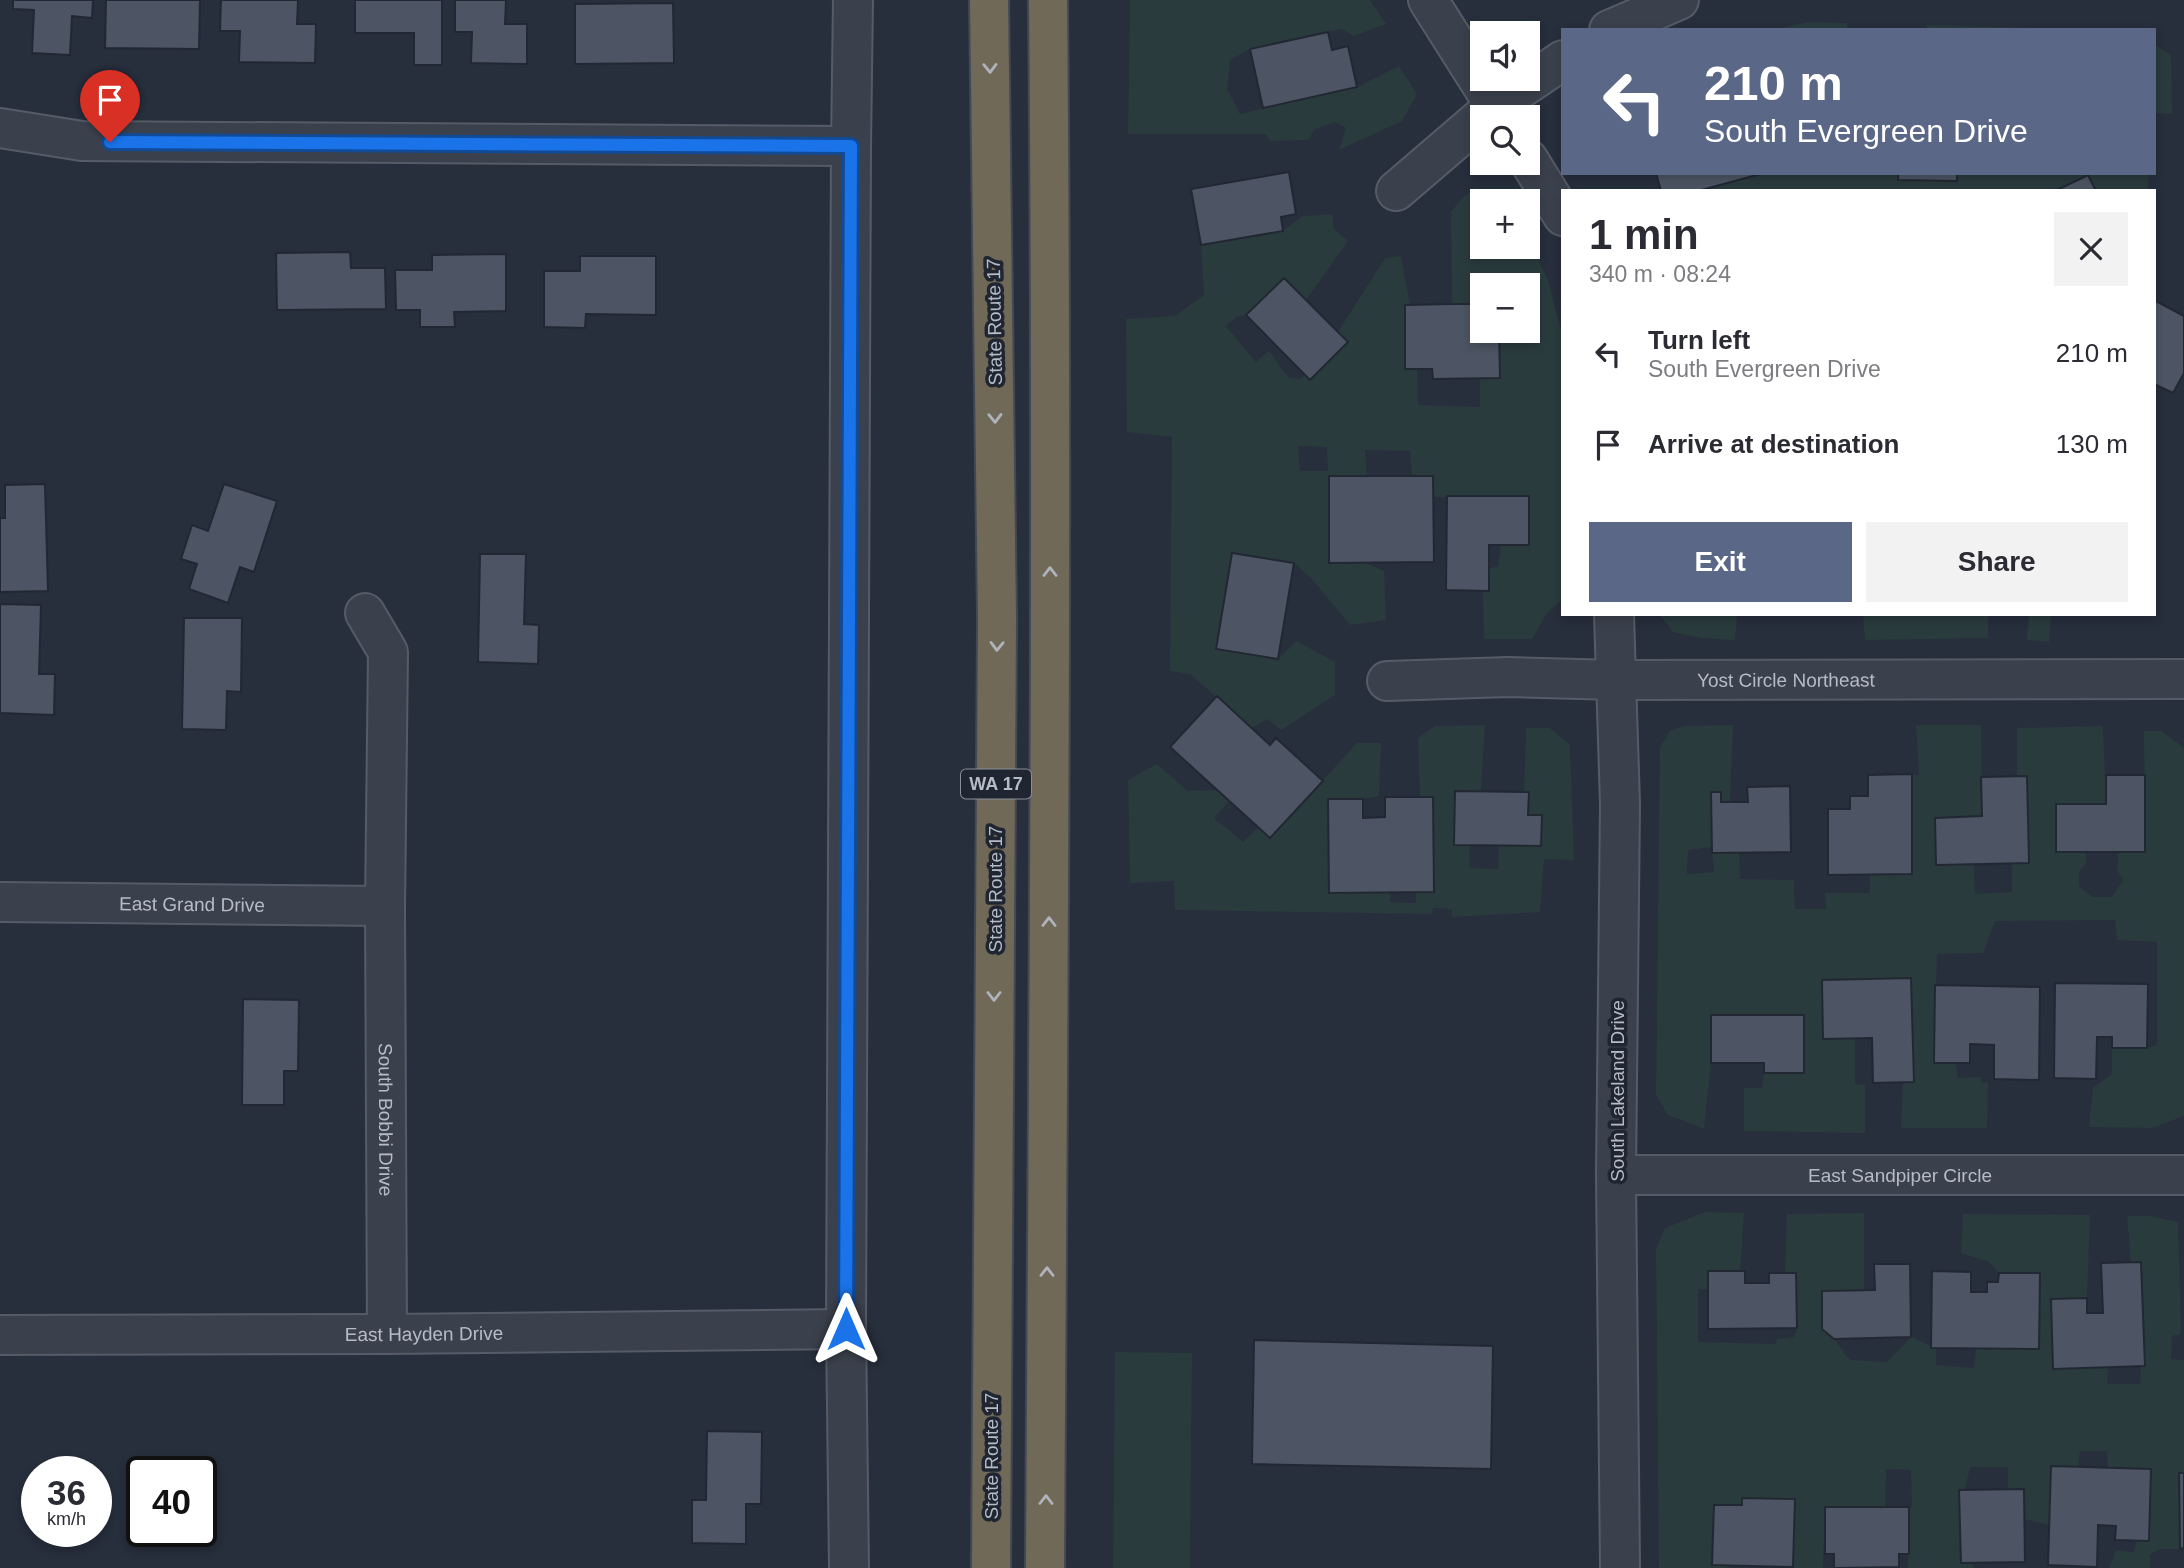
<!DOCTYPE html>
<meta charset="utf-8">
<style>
:root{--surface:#fff;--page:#f2f2f3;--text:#2b2b33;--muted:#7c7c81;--accent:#5b6787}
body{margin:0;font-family:Helvetica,sans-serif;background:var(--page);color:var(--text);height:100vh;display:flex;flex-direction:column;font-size:26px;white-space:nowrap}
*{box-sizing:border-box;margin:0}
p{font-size:23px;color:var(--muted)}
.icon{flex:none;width:38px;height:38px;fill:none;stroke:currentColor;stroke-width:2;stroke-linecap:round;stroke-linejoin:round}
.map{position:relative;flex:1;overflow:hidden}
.side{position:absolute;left:1561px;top:189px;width:595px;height:427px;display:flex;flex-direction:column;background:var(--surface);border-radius:0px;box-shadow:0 4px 10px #0003}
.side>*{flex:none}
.hud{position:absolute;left:1561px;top:28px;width:595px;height:147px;border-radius:0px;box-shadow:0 4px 10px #0003;background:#5b6787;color:#fff;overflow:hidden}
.buttons{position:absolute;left:1470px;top:21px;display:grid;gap:14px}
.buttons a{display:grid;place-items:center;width:70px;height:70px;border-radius:0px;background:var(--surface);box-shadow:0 4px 10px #0003;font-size:35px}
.speed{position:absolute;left:21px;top:1456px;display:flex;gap:14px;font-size:35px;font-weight:700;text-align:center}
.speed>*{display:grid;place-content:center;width:91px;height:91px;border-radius:50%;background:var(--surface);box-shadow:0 4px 10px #0003;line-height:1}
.speed small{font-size:18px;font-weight:400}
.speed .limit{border:4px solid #111;border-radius:10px;background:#fff;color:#111}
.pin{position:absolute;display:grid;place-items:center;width:60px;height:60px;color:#fff;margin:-72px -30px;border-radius:50% 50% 50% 0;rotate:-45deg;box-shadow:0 0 7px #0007}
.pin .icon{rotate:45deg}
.me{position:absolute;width:77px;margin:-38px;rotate:0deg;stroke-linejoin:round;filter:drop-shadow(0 0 5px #0008)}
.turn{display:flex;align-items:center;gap:24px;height:147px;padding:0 28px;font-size:32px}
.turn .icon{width:91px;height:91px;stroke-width:2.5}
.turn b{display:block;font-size:49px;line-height:60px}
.round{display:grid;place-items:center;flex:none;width:74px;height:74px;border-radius:0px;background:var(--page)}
.summary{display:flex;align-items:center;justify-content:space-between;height:119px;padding:0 28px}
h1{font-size:42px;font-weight:700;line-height:52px}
.action{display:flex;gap:14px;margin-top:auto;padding:14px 28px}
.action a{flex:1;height:80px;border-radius:0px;background:var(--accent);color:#fff;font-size:28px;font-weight:700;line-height:80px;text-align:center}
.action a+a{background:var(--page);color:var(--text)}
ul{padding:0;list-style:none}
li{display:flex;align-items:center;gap:21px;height:91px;padding:0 28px}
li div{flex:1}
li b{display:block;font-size:26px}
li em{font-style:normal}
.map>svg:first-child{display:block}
.green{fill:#2a3b3e;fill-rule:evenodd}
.building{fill:#4d5564;stroke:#222833;stroke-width:2}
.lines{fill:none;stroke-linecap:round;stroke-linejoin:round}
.minor-casing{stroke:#565c67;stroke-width:42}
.highway-casing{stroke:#434954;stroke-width:42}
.minor{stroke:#3b414c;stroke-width:38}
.highway{stroke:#716958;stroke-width:38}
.oneway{stroke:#afb4bc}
.route-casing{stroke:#114b97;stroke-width:18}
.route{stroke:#1a73e8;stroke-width:12}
.labels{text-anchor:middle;stroke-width:7;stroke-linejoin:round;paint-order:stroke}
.shield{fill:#202631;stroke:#898f9a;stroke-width:2}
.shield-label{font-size:18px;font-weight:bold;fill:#b6bcc7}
.street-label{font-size:19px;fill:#b6bcc7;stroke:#202631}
</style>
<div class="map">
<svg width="2184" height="1568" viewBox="0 0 2184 1568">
<rect width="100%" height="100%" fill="#272e3c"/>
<path class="green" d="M1130 0H1370L1386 24 1354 36 1342 29 1250 49 1230 60 1227 89 1240 114 1357 87 1399 66 1417 94 1402 121 1339 150 1346 128 1335 122 1315 129 1308 140 1270 141 1266 134H1128Z
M1808 22 1847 23V30H1773Z
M1927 25 2108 30H1926Z
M2154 44 2171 55 2172 114 2154 113Z
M1764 173H1898L1899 180 1957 181V173H2149L2148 191H2096L2088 175 2055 191H1698Z
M1476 188 1494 194 1502 201H1482V247H1528V238L1548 280 1563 338V599L1547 613 1532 639H1484L1483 591 1489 569 1498 566 1501 545 1529 497H1433V476H1412L1410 451 1365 450 1367 476 1328 477 1329 563 1363 562 1384 571 1386 620 1350 625 1312 579 1294 563 1232 553 1216 648 1278 659 1297 641 1335 662V695L1281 730 1267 719 1252 728 1190 674 1170 671 1172 437 1127 432 1126 319 1175 316 1204 295 1201 245 1283 231 1302 216 1332 214 1334 229 1348 241 1306 300 1284 278 1246 315 1236 317 1226 326 1256 362 1269 351 1289 378 1300 379 1348 342 1338 332 1385 258 1401 256 1410 305 1405 306V369H1417L1418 405 1480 407V378L1500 377 1499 331H1528V285H1482V304H1452L1451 212 1462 198ZM1298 446 1327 447 1328 471H1300Z
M1659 614H1737L1735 640 1701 638 1673 632Z
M1863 614H1988V638L1865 640Z
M2029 614H2051L2049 642 2027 640Z
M1485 725 1481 792 1455 791 1454 844 1469 845 1470 868 1498 869 1499 845 1541 846 1542 815H1528L1529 793 1524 792 1526 728H1550L1570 745 1574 860 1544 859 1540 912 1452 917V909L1433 908 1432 914 1175 910 1174 881 1130 883 1128 780 1157 764 1188 791 1217 790 1229 801 1214 818 1243 842 1258 828 1270 838 1357 743H1381L1379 796 1363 799H1328L1329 893 1390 892V902L1416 903V892H1434L1420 797 1418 738 1435 726Z
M1733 725 1730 802H1721V792H1711L1712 847 1688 850 1687 874 1714 872 1712 853 1739 852 1740 879 1794 880 1795 909H1826L1825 893H1870V874L1912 774 1919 775 1916 725H1981L1982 816 1935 818 1936 865 1974 864 1975 894 2012 892V863H2028L2026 776H2017V728L2103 726 2106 804 2056 805V852H2086V863L2079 872V886L2092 897H2112L2123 880 2117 870 2118 852 2145 851 2144 731H2161L2184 748V1116L2152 1128 2089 1127 2093 1088 2112 1074V1048H2147L2157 1045V942L2117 940 2115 920 1995 921 1983 953 1937 954 1934 1063H1956L1958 1078 1981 1077 1982 1083H1988L1987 1128H1901L1903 1082 1914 1081 1911 978 1822 981 1823 1039 1855 1038V1084L1865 1085V1133L1744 1131V1088H1762L1764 1073H1803V1015H1711V1063L1704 1129 1668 1115 1656 1095 1660 747 1670 731 1683 726Z
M1705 1212 1744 1213 1740 1271H1709L1708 1289H1698V1342L1776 1344 1777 1339 1794 1337 1797 1328 1796 1274 1785 1273 1787 1214 1864 1213V1290L1822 1291 1823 1329 1834 1339 1850 1360 1887 1362 1911 1337 1936 1348V1365L1974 1368 1976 1349H2039L2040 1274 1999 1273 1989 1262 1961 1253 1963 1214 2090 1215 2087 1298 2052 1299 2108 1367 2107 1384H2140L2141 1366 2145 1365 2141 1262 2131 1263 2127 1216H2150L2178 1222 2181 1334 2172 1336 2171 1359 2184 1360V1473L2179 1474 2180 1549H2160L2150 1554V1568H2109L2116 1550 2134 1552 2137 1540 2149 1541 2151 1470 2108 1468 2107 1451H2080L2078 1467H2051L2049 1525 2024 1519V1489H2008V1467H1970L1965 1490 1959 1491 1961 1562H1973V1568H1908L1909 1507H1912L1911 1470 1886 1469 1885 1507H1825L1823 1568H1793L1795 1500 1743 1498 1742 1505H1714L1712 1564 1728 1565 1729 1568H1659L1656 1249 1665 1228Z
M1115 1352 1192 1353 1190 1568H1113Z"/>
<path class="building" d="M13 0H93L92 18 72 16 70 55 32 53 34 10 13 9Z
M106 0H200L199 49 105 48Z
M221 0H298L297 24H316L315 63 239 62 240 31H220Z
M355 0H442V65H414V33H355Z
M455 0H506L505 24H527V64L471 63 472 32H455Z
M673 3 674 63 575 64V4Z
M1328 32 1332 50 1348 46 1357 87 1263 108 1250 49Z
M1289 172 1296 214 1281 217 1283 231 1201 245 1191 189Z
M1656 173H1764L1698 191H1661Z
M1898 173H1957V181L1898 180Z
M2088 175 2096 191H2055Z
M350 252 351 268H385L386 309 277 310 276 253Z
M506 254V311L454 312 455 327H420V310H396L395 270H432V255Z
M580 256H656V315L586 314 585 328 544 327V271H580Z
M1284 278 1348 342 1310 380 1246 315Z
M2154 300 2184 316V373L2173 393 2154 384Z
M1452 304H1482V331H1499L1500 378 1433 379 1432 369H1405V305Z
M1329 476H1433L1434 562 1329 563Z
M45 484 48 591 0 592V518H5V485Z
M224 484 277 501 254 572 240 567 228 603 189 589 197 564 181 559 192 525 208 531Z
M1447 496H1529V545H1489V591L1446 590Z
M1232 553 1294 563 1278 659 1216 649Z
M480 554H526L524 624 539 625 538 664 478 662Z
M0 604 41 605 39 674H55L54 715 0 713Z
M184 618H242L241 692 227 691 226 730 182 729Z
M1217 696 1270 745 1276 738 1323 781 1270 838 1170 747Z
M1912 774V874L1828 875V809H1850V796H1868V775Z
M2106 775H2145V852H2056V804H2106Z
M2027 776 2029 863 1936 865 1935 818 1982 816 1981 777Z
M1790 786 1791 852 1712 853 1711 792H1721V802H1748L1747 787Z
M1455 791 1529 792 1528 815H1542L1541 846 1454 845Z
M1385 797H1433L1434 892 1329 893 1328 799H1363V818L1385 817Z
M1911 978 1914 1082 1873 1083 1872 1038 1823 1039 1822 980Z
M2055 983 2148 984 2147 1048H2112V1037H2097L2096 1079 2054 1078Z
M1935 985 2040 987 2039 1080 1994 1079V1045L1970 1044V1063H1934Z
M243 999 299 1000 298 1071H284V1105H242Z
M1711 1015H1804V1073H1764V1063H1711Z
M2141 1262 2145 1366 2053 1369 2051 1299 2087 1298V1313H2103L2101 1263Z
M1874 1264H1910L1911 1337 1834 1339 1822 1329V1291L1875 1290Z
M1708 1271H1745V1283H1769V1273H1796L1797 1328 1708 1329Z
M1932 1271 1971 1272V1292H1987V1282H1998L1999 1273H2040L2039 1349 1931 1348Z
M1254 1340 1493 1346 1491 1469 1252 1464Z
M707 1431 762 1432 761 1504H746V1544L692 1543V1500H706Z
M2051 1466 2151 1469 2149 1541 2115 1540 2116 1526 2098 1525 2097 1567 2048 1565Z
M2179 1473H2184V1548L2180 1549Z
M2024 1489 2025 1562 1961 1563 1959 1490Z
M1742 1498 1795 1499 1793 1567 1712 1565 1714 1505H1742Z
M1825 1507H1909V1554H1899V1567L1834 1568V1554H1825Z"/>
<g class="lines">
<g class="minor-casing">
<g id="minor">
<path d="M1428 0 1502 117"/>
<path d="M1609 30 1679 0"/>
<path d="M0 128 82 141 851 146"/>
<path d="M1528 159 1563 216"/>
<path d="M1396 191 1495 106 1563 60"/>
<path id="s1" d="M365 613 388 652 385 906 387 1334"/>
<path d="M1614 614 1620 804 1616 1175 1620 1568"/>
<path id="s2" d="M1387 681 1508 677 1615 680 2184 679"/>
<path id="s3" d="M0 902 385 906"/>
<path id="s4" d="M1616 1175H2184"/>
<path id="s5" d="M0 1335 387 1334 846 1329"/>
<path d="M849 1568 846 1329 851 146 853 0"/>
</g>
</g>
<g class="highway-casing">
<path id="highway" d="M989 0 997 619 991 1568
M1045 1568C1048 1045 1053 523 1048 0"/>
</g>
<use href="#minor" class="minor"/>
<use href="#highway" class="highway"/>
</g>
<defs><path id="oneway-chevron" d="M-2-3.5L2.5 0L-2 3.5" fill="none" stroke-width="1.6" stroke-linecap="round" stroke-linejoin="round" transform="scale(1.75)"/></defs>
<g class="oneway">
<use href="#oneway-chevron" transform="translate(990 68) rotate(89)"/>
<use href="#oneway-chevron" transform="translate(995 418) rotate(89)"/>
<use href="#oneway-chevron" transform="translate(1050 572) rotate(-90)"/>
<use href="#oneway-chevron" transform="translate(997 646) rotate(91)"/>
<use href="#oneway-chevron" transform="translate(1049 922) rotate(-90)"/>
<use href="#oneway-chevron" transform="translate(994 996) rotate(90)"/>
<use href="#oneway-chevron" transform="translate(1047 1272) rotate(-90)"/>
<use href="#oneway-chevron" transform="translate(1046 1500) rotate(-90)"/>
</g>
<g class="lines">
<g class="route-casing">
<path id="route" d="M110 142 851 146 846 1329"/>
</g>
<use href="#route" class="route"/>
</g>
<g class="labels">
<rect class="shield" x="961" y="769.5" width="70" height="29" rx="5"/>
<g class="shield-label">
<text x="996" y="790">WA 17</text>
</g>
<g class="street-label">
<text transform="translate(994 322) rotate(-91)" y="7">State Route 17</text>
<text dy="7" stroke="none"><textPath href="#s2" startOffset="399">Yost Circle Northeast</textPath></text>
<text transform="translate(995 889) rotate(-90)" y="7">State Route 17</text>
<text dy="7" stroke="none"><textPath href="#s3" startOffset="192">East Grand Drive</textPath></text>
<text transform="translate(1617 1091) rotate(-90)" y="7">South Lakeland Drive</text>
<text dy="7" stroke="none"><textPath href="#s1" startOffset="513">South Bobbi Drive</textPath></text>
<text dy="7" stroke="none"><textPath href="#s4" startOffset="284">East Sandpiper Circle</textPath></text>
<text dy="7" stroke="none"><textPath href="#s5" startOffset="424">East Hayden Drive</textPath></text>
<text transform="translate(991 1456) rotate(-90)" y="7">State Route 17</text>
</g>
</g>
</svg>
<div class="buttons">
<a><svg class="icon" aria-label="sound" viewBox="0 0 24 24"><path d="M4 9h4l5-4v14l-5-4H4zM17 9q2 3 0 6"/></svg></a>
<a><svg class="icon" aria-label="search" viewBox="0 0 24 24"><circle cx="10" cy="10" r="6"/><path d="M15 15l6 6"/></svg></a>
<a>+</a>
<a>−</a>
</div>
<div class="speed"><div>36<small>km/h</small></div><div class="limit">40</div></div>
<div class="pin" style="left:110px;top:142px;background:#d93025"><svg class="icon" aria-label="arrive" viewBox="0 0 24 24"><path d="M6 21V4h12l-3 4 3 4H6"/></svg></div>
<svg class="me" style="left:846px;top:1329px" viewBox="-20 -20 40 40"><path d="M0-17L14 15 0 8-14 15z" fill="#1a73e8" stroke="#fff" stroke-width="4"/></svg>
<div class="hud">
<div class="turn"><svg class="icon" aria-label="left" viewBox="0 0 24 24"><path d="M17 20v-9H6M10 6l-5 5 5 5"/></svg><div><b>210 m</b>South Evergreen Drive</div></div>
</div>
<section class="side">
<div class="summary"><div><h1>1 min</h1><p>340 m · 08:24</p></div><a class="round"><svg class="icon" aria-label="close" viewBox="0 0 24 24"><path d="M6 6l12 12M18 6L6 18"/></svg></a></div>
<ul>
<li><svg class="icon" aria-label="left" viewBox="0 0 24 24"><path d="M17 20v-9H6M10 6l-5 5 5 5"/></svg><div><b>Turn left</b><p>South Evergreen Drive</p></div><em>210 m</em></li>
<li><svg class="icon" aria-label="arrive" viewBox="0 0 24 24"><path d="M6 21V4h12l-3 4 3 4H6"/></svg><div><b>Arrive at destination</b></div><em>130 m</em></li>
</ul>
<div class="action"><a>Exit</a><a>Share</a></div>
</section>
</div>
